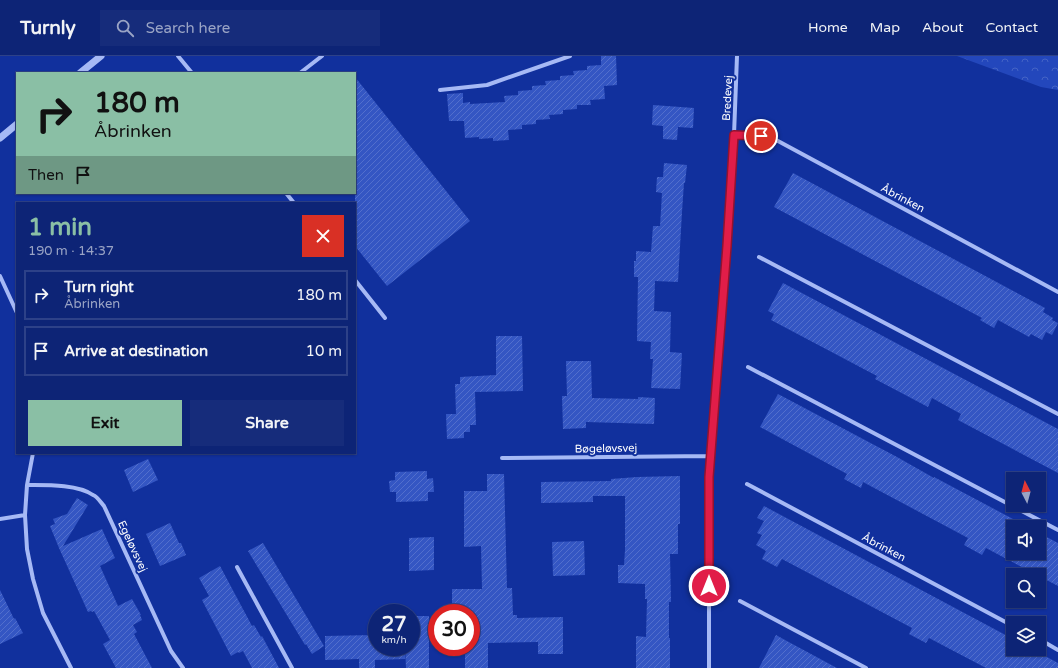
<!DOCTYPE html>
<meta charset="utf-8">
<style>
:root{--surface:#0d2476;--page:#162c7b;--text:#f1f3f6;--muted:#9aa4c5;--line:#2d4188;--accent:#8abfa5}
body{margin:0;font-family:"Varela Round",sans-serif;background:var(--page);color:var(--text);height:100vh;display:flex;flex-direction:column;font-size:15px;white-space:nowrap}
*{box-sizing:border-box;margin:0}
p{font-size:13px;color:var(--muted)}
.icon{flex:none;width:22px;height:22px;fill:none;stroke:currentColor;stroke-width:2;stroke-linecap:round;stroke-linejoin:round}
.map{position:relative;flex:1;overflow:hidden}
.drawer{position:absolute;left:16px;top:146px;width:340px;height:252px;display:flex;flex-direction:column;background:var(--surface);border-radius:0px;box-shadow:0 1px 3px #0004,0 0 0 1px var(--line)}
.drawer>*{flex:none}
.hud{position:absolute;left:16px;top:16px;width:340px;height:122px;border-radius:0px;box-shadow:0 1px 3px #0004,0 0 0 1px var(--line);background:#8abfa5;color:#111;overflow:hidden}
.needle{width:26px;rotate:354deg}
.tools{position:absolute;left:1006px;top:416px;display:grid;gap:8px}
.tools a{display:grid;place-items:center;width:40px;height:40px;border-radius:0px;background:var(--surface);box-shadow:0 1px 3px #0004,0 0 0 1px var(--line);font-size:20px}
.speed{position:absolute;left:368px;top:548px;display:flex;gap:8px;font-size:20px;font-weight:700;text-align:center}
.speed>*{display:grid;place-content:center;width:52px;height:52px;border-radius:50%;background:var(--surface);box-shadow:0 1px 3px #0004,0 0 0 1px var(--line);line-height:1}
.speed small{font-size:10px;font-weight:400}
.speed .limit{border:6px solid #d22;background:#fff;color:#111}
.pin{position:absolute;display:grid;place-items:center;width:34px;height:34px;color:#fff;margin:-17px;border:2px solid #fff;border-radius:50%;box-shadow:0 1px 4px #0007}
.me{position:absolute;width:44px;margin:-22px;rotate:0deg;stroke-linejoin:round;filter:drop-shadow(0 0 3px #0008)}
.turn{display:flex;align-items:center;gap:14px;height:84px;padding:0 12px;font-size:18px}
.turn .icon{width:52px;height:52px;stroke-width:2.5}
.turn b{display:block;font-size:28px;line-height:34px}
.then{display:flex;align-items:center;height:38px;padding:0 12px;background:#0003;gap:8px;font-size:15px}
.round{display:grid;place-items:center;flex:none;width:42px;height:42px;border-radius:0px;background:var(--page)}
.overview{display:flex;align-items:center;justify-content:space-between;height:68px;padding:0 12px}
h1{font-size:24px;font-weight:700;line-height:30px;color:var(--accent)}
.primary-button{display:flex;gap:8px;margin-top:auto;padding:8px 12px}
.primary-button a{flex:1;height:46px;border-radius:0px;background:var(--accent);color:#111;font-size:16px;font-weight:700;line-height:46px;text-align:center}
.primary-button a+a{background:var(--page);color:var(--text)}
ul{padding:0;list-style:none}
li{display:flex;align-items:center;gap:12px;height:50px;margin:0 8px 6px;padding:0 4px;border:2px solid var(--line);border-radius:0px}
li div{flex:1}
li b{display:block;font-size:15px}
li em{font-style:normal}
header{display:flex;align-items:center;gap:24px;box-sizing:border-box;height:56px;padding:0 20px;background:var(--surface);border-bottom:1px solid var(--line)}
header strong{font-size:19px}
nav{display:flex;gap:22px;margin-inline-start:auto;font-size:14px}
.search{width:280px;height:36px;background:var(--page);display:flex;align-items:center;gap:10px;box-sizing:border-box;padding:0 14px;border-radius:0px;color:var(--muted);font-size:15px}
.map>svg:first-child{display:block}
.park{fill:url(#park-crowns)}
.building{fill:url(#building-hatch)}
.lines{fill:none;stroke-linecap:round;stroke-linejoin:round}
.minor{stroke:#a6b9f5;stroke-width:4}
.tertiary{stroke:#a6b9f5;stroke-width:7}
.route-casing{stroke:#92132f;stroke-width:10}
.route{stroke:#e11d48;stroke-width:7}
.labels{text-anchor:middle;stroke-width:4;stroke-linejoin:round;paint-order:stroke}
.street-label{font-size:11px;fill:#fff;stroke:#11309d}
</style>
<header>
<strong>Turnly</strong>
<div class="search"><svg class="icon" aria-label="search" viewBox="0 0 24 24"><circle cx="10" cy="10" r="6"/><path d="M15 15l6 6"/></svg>Search here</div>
<nav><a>Home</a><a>Map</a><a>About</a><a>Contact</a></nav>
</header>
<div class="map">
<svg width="1058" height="612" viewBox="0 0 1058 612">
<defs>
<pattern id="park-crowns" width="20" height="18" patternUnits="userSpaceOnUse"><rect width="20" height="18" fill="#2347bc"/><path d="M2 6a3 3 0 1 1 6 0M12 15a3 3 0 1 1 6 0" fill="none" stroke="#4463c6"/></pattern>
<pattern id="building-hatch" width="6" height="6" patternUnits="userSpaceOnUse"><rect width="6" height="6" fill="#3456c3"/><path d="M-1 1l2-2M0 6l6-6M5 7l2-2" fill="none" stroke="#526fcc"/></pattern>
</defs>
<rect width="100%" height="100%" fill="#11309d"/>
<path class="park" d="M957 0H1058V34L1041 31Z"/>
<path class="building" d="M601 0H616L617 29 604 30 605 43 590 44 591 49H577V53L563 54V58L549 59 550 63 536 64V68L522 69V73L508 74 509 84 493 85V82L479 83V81L465 82 464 65H449L447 38 463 37V47L470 46V48L505 46 504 40 518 39V35L532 34V30L546 29 545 25 560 24V20L574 19 573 15 587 14V10L601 9Z
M355 21 470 165 387 230 355 190Z
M653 49 694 52 693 72 678 71 677 84 663 83V70L652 69Z
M664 107 687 109 685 127H684L682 156 678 226 655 225 654 255 671 256 670 296 682 297 680 333 651 332 653 303H650L651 286 637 285 638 221H634V205H636V195L651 196 653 170H660L662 137 656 136 657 121H663Z
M793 117 1045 252 1043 256 1053 262 1052 264 1058 267 1052 279 1046 276 1042 284 1031 278 1029 281 998 264 994 272 980 264 982 262 774 151Z
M783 227 1058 373V417L958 364 961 358 932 342 928 351 875 323 877 320 771 264 774 258 768 255Z
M496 280H522L523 335 475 336 476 369H470V376H464V382L447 383 446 358H456L455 328H460V321L496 319Z
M566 305H591L592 342 638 343V341L655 342 654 368 586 366V372L563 373 562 340H567Z
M778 338 897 401 934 422V421L1013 463V497H1039V477L1058 487V530L1039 520V519H1037L986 492 982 499 964 489 968 482 863 426 861 432 844 423 847 418 760 371Z
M148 403 158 424 133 436 124 414Z
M427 415V423L433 422 434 436H428V445L396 446V436H390L389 425 395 424V416Z
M487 418H504L507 532H512L513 559H517V562L563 561V598H538V586L488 587V612H465V591H471V557H452V533H482L481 490 464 491V435H487Z
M680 420V468H678V498H670L671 546H669V582H670V612H636V580L646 581 647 543H645V528L618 527V509H624L625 494V440H593V446L541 447V426L611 425V423L637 421Z
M77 442 88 449 63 490 102 473 115 502 100 510 118 550 132 543 141 559H140L142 564 133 569 137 576 134 578 152 612H116L103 588 110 584 94 555 92 556 91 555 88 556 59 492 50 470 55 468 53 463 67 458Z
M764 450 1013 583V593H1032L1058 607V612H986L929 582 926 587 909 578 912 572 782 503 777 511 762 503 766 495 756 489 762 479 757 477 764 465 757 462Z
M170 467 179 487H181L186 499 160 510 146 478Z
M434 481V514L409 515V482Z
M584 485 585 519 553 520 552 486Z
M263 487 324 590 312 598 306 588 305 589 248 495Z
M220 510 252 570 254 569 261 581 262 580 279 612H252L243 595 239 597 238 596 231 600 202 544 209 540 199 522Z
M0 534 14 563 15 562 23 577 0 588Z
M411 560H429V612H406L405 591H411Z
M374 579V591H405V603L375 604V612H359V603L325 604V580Z
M776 579 785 584 837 612H759Z"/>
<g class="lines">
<path class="minor" d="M178 0 192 17
M300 17 322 0
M440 34 487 29 570 0
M734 79 761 81 778 85 1058 236
M286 137 294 147
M759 201 1058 358
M0 220 17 257
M355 224 385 262
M748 311 1058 474
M33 397 27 429 25 459 27 493 33 523 43 557 71 612
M502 402 710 400
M747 428 1013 570
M27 429C46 429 78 428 93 439 98 441 101 447 104 450L171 595 183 612
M0 463 25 459
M237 511 292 612
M740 545 866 612
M1039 583 1058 594
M709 612V421L727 190 734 79 737 0"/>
<path class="tertiary" d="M80 17 101 0
M0 82 17 68"/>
</g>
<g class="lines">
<g class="route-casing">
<path id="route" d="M709 530V421L727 190 734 79 761 80"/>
</g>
<use href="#route" class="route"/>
</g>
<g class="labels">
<g class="street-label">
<text transform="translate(727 42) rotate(-87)" y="4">Bredevej</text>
<text transform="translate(903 142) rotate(28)" y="4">Åbrinken</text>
<text transform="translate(606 392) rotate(-1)" y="4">Bøgeløvsvej</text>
<text transform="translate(133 490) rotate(65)" y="4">Egeløvsvej</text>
<text transform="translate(884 491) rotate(28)" y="4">Åbrinken</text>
</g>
</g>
</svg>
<div class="tools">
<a><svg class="needle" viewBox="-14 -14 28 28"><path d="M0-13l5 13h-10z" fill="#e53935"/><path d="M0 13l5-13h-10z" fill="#9aa4c5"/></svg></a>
<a><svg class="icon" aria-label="sound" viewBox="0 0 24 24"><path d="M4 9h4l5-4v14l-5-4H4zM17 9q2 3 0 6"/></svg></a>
<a><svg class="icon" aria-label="search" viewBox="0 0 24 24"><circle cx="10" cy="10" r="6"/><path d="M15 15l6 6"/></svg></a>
<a><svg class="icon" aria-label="layers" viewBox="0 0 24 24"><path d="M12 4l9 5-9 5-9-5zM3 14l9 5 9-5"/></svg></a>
</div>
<div class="speed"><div>27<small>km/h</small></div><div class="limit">30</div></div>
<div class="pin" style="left:761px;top:80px;background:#d93025"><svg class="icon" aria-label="arrive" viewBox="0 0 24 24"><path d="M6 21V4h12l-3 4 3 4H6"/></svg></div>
<svg class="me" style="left:709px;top:530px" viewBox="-20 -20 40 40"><circle r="17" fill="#e11d48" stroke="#fff" stroke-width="3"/><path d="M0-11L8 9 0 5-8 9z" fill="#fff"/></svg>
<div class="hud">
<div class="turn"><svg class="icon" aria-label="right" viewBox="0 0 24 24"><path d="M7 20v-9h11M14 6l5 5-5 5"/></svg><div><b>180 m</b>Åbrinken</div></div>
<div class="then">Then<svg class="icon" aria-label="arrive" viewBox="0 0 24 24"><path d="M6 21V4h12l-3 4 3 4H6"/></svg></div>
</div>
<section class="drawer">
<div class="overview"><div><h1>1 min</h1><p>190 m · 14:37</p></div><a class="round" style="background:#d93025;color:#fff"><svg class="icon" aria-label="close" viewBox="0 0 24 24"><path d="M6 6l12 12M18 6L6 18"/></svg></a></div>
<ul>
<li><svg class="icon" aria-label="right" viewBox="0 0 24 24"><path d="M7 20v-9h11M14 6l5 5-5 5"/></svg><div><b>Turn right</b><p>Åbrinken</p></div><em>180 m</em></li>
<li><svg class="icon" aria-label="arrive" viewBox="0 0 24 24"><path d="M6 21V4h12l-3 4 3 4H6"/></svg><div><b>Arrive at destination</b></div><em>10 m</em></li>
</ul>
<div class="primary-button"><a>Exit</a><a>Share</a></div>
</section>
</div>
